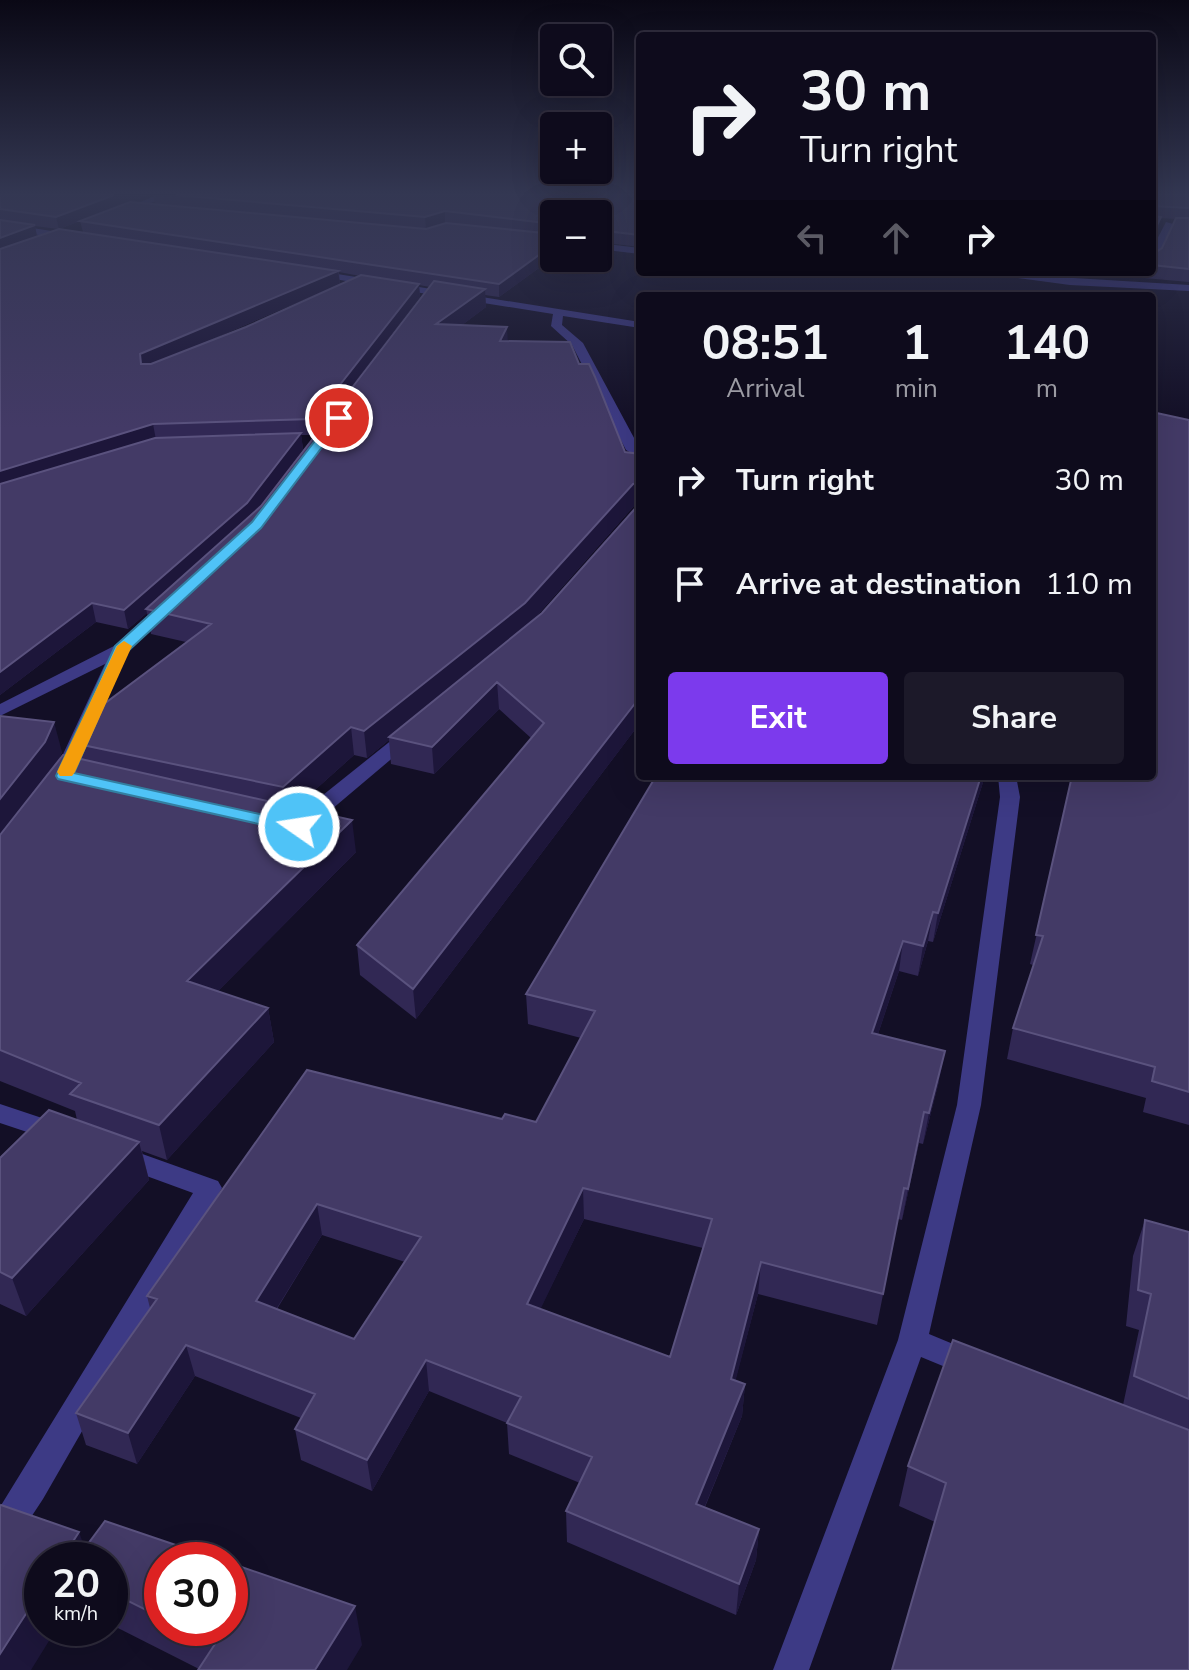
<!DOCTYPE html>
<meta charset="utf-8">
<style>
:root{--surface:#0e0b1c;--page:#1c1929;--text:#f1f3f6;--muted:#9b9ba3;--line:#2e2b3b;--accent:#7c3aed}
body{margin:0;font-family:"Nunito Sans",sans-serif;background:var(--page);color:var(--text);height:100vh;display:flex;flex-direction:column;font-size:30px;white-space:nowrap}
*{box-sizing:border-box;margin:0}
p{font-size:26px;color:var(--muted)}
.icon{flex:none;width:44px;height:44px;fill:none;stroke:currentColor;stroke-width:2;stroke-linecap:round;stroke-linejoin:round}
.map{position:relative;flex:1;overflow:hidden}
.drawer{position:absolute;left:636px;top:292px;width:520px;height:488px;display:flex;flex-direction:column;background:var(--surface);border-radius:8px;box-shadow:0 8px 32px #0002,0 0 0 2px var(--line)}
.drawer>*{flex:none}
.guide{position:absolute;left:636px;top:32px;width:520px;height:244px;border-radius:8px;box-shadow:0 8px 32px #0002,0 0 0 2px var(--line);background:#0e0b1c;color:var(--text);overflow:hidden}
.tools{position:absolute;left:540px;top:24px;display:grid;gap:16px}
.tools a{display:grid;place-items:center;width:72px;height:72px;border-radius:8px;background:var(--surface);box-shadow:0 8px 32px #0002,0 0 0 2px var(--line);font-size:40px}
.speed{position:absolute;left:24px;top:1542px;display:flex;gap:16px;font-size:40px;font-weight:700;text-align:center}
.speed>*{display:grid;place-content:center;width:104px;height:104px;border-radius:50%;background:var(--surface);box-shadow:0 8px 32px #0002,0 0 0 2px var(--line);line-height:1}
.speed small{font-size:20px;font-weight:400}
.speed .limit{border:12px solid #d22;background:#fff;color:#111}
.pin{position:absolute;display:grid;place-items:center;width:68px;height:68px;color:#fff;margin:-34px;border:4px solid #fff;border-radius:50%;box-shadow:0 2px 8px #0007}
.me{position:absolute;width:88px;margin:-44px;rotate:283deg;stroke-linejoin:round;filter:drop-shadow(0 0 6px #0008)}
.turn{display:flex;align-items:center;gap:28px;height:168px;padding:0 32px;font-size:36px}
.turn .icon{width:104px;height:104px;stroke-width:2.5}
.turn b{display:block;font-size:56px;line-height:68px}
.lanes{display:flex;align-items:center;height:76px;padding:0 32px;background:#0003;justify-content:center;gap:40px;direction:ltr}
.lanes .off{opacity:.35}
.eta{display:flex;justify-content:space-evenly;align-items:center;height:136px;text-align:center}
.eta b{font-size:48px;font-weight:700;line-height:56px}
.action{display:flex;gap:16px;margin-top:auto;padding:16px 32px}
.action a{flex:1;height:92px;border-radius:8px;background:var(--accent);color:#fff;font-size:32px;font-weight:700;line-height:92px;text-align:center}
.action a+a{background:var(--page);color:var(--text)}
ul{padding:0;list-style:none}
li{display:flex;align-items:center;gap:24px;height:104px;padding:0 32px}
li div{flex:1}
li b{display:block;font-size:30px}
li em{font-style:normal}
.map>svg:first-child{display:block}
.lines{fill:none;stroke-linecap:round;stroke-linejoin:round}
.minor{fill:#3d3a85;fill-rule:evenodd}
.wall{fill:#312854;fill-rule:evenodd}
.shaded-wall{fill:#1d163a}
.building{fill:#433a66;stroke:#5a527e;stroke-width:2;fill-rule:evenodd}
.route{fill:#4fc3f7;stroke:#337fa1;stroke-width:2}
.slow{fill:#f59e0b}
</style>
<div class="map">
<svg width="1189" height="1670" viewBox="0 0 1189 1670">
<rect width="100%" height="100%" fill="#130f26"/>
<g class="lines">
<path class="minor" d="M157 195H170L124 214 117 212Z
M1166 222 1173 224 1157 259 1152 262V249Z
M0 223 71 234 76 237 71 240 0 229Z
M598 243 640 248V254L598 249Z
M312 270 640 322V328L563 316 562 325 583 343 640 449V458L626 450 572 345 551 326 553 314 309 275Z
M973 272 1189 285V291L1070 285Z
M167 601 173 603V609L127 652 71 780 61 786 54 784 51 780 105 664 0 716V704L114 646 161 603Z
M409 730 415 731 418 735 415 739 306 831H288L285 827 288 823 403 731Z
M998 776H1016L1020 797 981 1105 929 1334 982 1356 987 1365 982 1374 972 1378 921 1357 809 1670H773L898 1340 957 1105 1000 797Z
M0 1104 69 1127 73 1134 69 1141 60 1143 0 1123Z
M120 1146 218 1181 222 1188 43 1499 12 1546 0 1551V1507L193 1193 111 1163 107 1156 111 1149Z"/>
</g>
<path class="wall" d="M0 195H148L93 216 155 204 153 195H640V247L598 242V214H554V257L499 297 485 295 486 307 462 325 579 364 625 452 640 454V723L416 1019 360 975 357 945 531 738 499 709 434 774 391 764 389 740 367 758 354 755 296 807 356 852 218 991 268 1008 274 1042 167 1160 142 1151 149 1180 26 1316 0 1304V1158L77 1120 75 1111 0 1081V716L62 752 58 761 76 758 73 743 186 642 151 634 147 613 128 629 96 622 0 695ZM80 221 83 232 59 229ZM35 226 58 229 37 236ZM339 272 360 276 246 327 201 344 340 284ZM419 285 430 287 257 510 303 449 301 435H314L420 297ZM637 506 542 613 534 619 633 507Z
M1152 195H1189V282L1077 272H1152V249L1156 252 1162 248 1176 219 1160 218 1158 229 1152 242Z
M1189 420V1125L1143 1112 1146 1098 1007 1059 1013 1028 1033 965 1030 964 1072 776Z
M985 776 933 942 928 941 918 976 899 971 878 1034 939 1081 923 1144 919 1143 902 1220 898 1219 877 1325 758 1294 735 1381 745 1384 742 1416 705 1507 759 1529 756 1560 736 1615 567 1542 566 1511 580 1483 509 1454 507 1423 429 1391 372 1491 301 1460 295 1429 301 1418 195 1376 137 1464 86 1445 76 1413 150 1308 147 1296 307 1070 502 1119 536 1122 581 1038 528 1024 526 994ZM584 1219 703 1248 670 1357 540 1309ZM322 1235 405 1262 354 1339 277 1309Z
M1145 1220 1189 1232V1670L935 1522 899 1506 908 1466 1123 1405 1139 1330 1126 1326 1133 1256Z
M0 1506 85 1548 162 1560V1628H230L362 1645 199 1669 110 1624V1560H42Z"/>
<path class="shaded-wall" d="M114 195H148L59 229 56 217Z
M445 211V223L426 229 425 217Z
M1161 217 1158 229 1152 242V235Z
M35 225 37 237 0 252V238Z
M554 244V257L499 297V284Z
M338 271 340 284 143 369 140 354Z
M419 284 420 297 314 435 313 419Z
M485 289 486 307 437 344 436 324Z
M507 327 508 346 500 341Z
M153 424 156 440 0 488V471Z
M301 433 303 449 250 520 146 609 147 613 128 629 124 610Z
M640 483V506L633 507 526 628 389 737V740L367 758 364 731 633 484Z
M92 603 96 622 0 695V672Z
M497 682 499 709 434 774 432 747Z
M640 697V723L416 1019 413 989Z
M54 722 62 752 52 773 0 843V799Z
M351 727 354 755 287 815 283 787Z
M981 776H985L933 942 938 913Z
M352 820 356 852 194 1015 187 981Z
M933 912 928 941 918 976 923 946Z
M903 941 899 971 868 1064 872 1033Z
M268 1008 274 1042 167 1160 159 1125Z
M945 1051 939 1081 923 1144 929 1113Z
M924 1112 919 1143 902 1220 908 1189Z
M139 1142 149 1180 26 1316 12 1278Z
M583 1188 584 1219 528 1335 527 1304Z
M317 1204 322 1235 262 1332 256 1301Z
M761 1262 758 1294 728 1410 731 1379Z
M186 1345 195 1376 137 1464 128 1433Z
M426 1360 429 1391 372 1491 367 1460Z
M745 1384 742 1416 693 1535 696 1504Z
M759 1529 756 1560 736 1615 739 1584Z
M79 1532 89 1560H61Z
M42 1589V1628H57L31 1670H0V1654Z
M355 1606 362 1645 347 1670H315Z"/>
<path class="building" d="M0 195H114L56 217 0 209Z
M176 195H640V235L598 230V214H554V224L445 211 425 217Z
M1152 195H1189V208L1152 206V216L1161 217 1152 235Z
M130 202 426 229 446 223 553 234 554 232V244L499 284 80 221Z
M1176 218H1189V269L1152 265V249L1156 252 1162 248Z
M0 220 35 225 0 238Z
M59 229 338 271 140 354 141 364H151L246 327 361 275 419 284 313 419 153 424 0 471V249Z
M434 281 485 289 436 324 507 327 500 341 570 342 579 364H589L595 377 625 452 640 454V483L633 484 525 603 364 731 351 727 283 787 73 743 84 719 211 624 146 609 261 506Z
M1152 412 1189 420V1092L1152 1081 1155 1067 1013 1028 1043 936 1036 935 1072 776H1152Z
M301 433 247 503 124 610 92 603 0 672V484L155 438Z
M640 503V697L413 989 357 945 544 723 497 682 432 747 389 737 542 613Z
M0 716 54 722 45 742 0 799Z
M63 755 352 820 187 981 268 1008 159 1125 70 1094 81 1083 0 1050V835Z
M656 776H981L938 913 933 912 923 946 903 941 872 1033 945 1051 929 1113 924 1112 908 1189 904 1188 883 1294 761 1262 731 1379 745 1384 696 1504 759 1529 739 1584 566 1511 592 1457 507 1423 521 1397 426 1360 367 1460 295 1429 315 1394 186 1345 128 1433 76 1413 157 1299 147 1296 307 1070 502 1119 505 1114 536 1122 595 1011 526 994ZM583 1188 712 1219 670 1357 527 1304ZM317 1204 421 1237 354 1339 256 1301Z
M49 1110 139 1142 12 1278 0 1272V1158Z
M1145 1220 1189 1232V1399L1134 1376 1151 1294 1138 1290Z
M953 1340 1189 1430V1670H892L946 1483 908 1466Z
M1 1505 79 1532 61 1560H42V1589L0 1654V1506Z
M105 1521 220 1560H162V1618L110 1592V1560H76Z
M230 1563 355 1606 315 1670H198L215 1644 182 1628H230Z"/>
<linearGradient id="sky" x2="0" y2="1"><stop stop-color="#0a0815"/><stop offset="0.45" stop-color="#333752"/><stop offset="1" stop-color="#333752" stop-opacity="0"/></linearGradient>
<rect width="1189" height="429" fill="url(#sky)"/>
<path class="route" d="M335 415 344 418 261 528 127 652 74 773 305 824V831L299 833 58 779 56 776 115 646 252 522Z"/>
<path class="slow" d="M124 641 132 646 75 772 72 776H60L57 772 117 646Z"/>
</svg>
<div class="tools">
<a><svg class="icon" aria-label="search" viewBox="0 0 24 24"><circle cx="10" cy="10" r="6"/><path d="M15 15l6 6"/></svg></a>
<a>+</a>
<a>−</a>
</div>
<div class="speed"><div>20<small>km/h</small></div><div class="limit">30</div></div>
<div class="pin" style="left:339px;top:418px;background:#d93025"><svg class="icon" aria-label="arrive" viewBox="0 0 24 24"><path d="M6 21V4h12l-3 4 3 4H6"/></svg></div>
<svg class="me" style="left:299px;top:827px" viewBox="-20 -20 40 40"><circle r="17" fill="#4fc3f7" stroke="#fff" stroke-width="3"/><path d="M0-11L8 9 0 5-8 9z" fill="#fff"/></svg>
<div class="guide">
<div class="turn"><svg class="icon" aria-label="right" viewBox="0 0 24 24"><path d="M7 20v-9h11M14 6l5 5-5 5"/></svg><div><b>30 m</b>Turn right</div></div>
<div class="lanes"><svg class="icon off" aria-label="left" viewBox="0 0 24 24"><path d="M17 20v-9H6M10 6l-5 5 5 5"/></svg><svg class="icon off" aria-label="ahead" viewBox="0 0 24 24"><path d="M12 20V5M6 11l6-6 6 6"/></svg><svg class="icon" aria-label="right" viewBox="0 0 24 24"><path d="M7 20v-9h11M14 6l5 5-5 5"/></svg></div>
</div>
<section class="drawer">
<div class="eta">
<div><b>08:51</b><p>Arrival</p></div>
<div><b>1</b><p>min</p></div>
<div><b>140</b><p>m</p></div>
</div>
<ul>
<li><svg class="icon" aria-label="right" viewBox="0 0 24 24"><path d="M7 20v-9h11M14 6l5 5-5 5"/></svg><div><b>Turn right</b></div><em>30 m</em></li>
<li><svg class="icon" aria-label="arrive" viewBox="0 0 24 24"><path d="M6 21V4h12l-3 4 3 4H6"/></svg><div><b>Arrive at destination</b></div><em>110 m</em></li>
</ul>
<div class="action"><a>Exit</a><a>Share</a></div>
</section>
</div>
